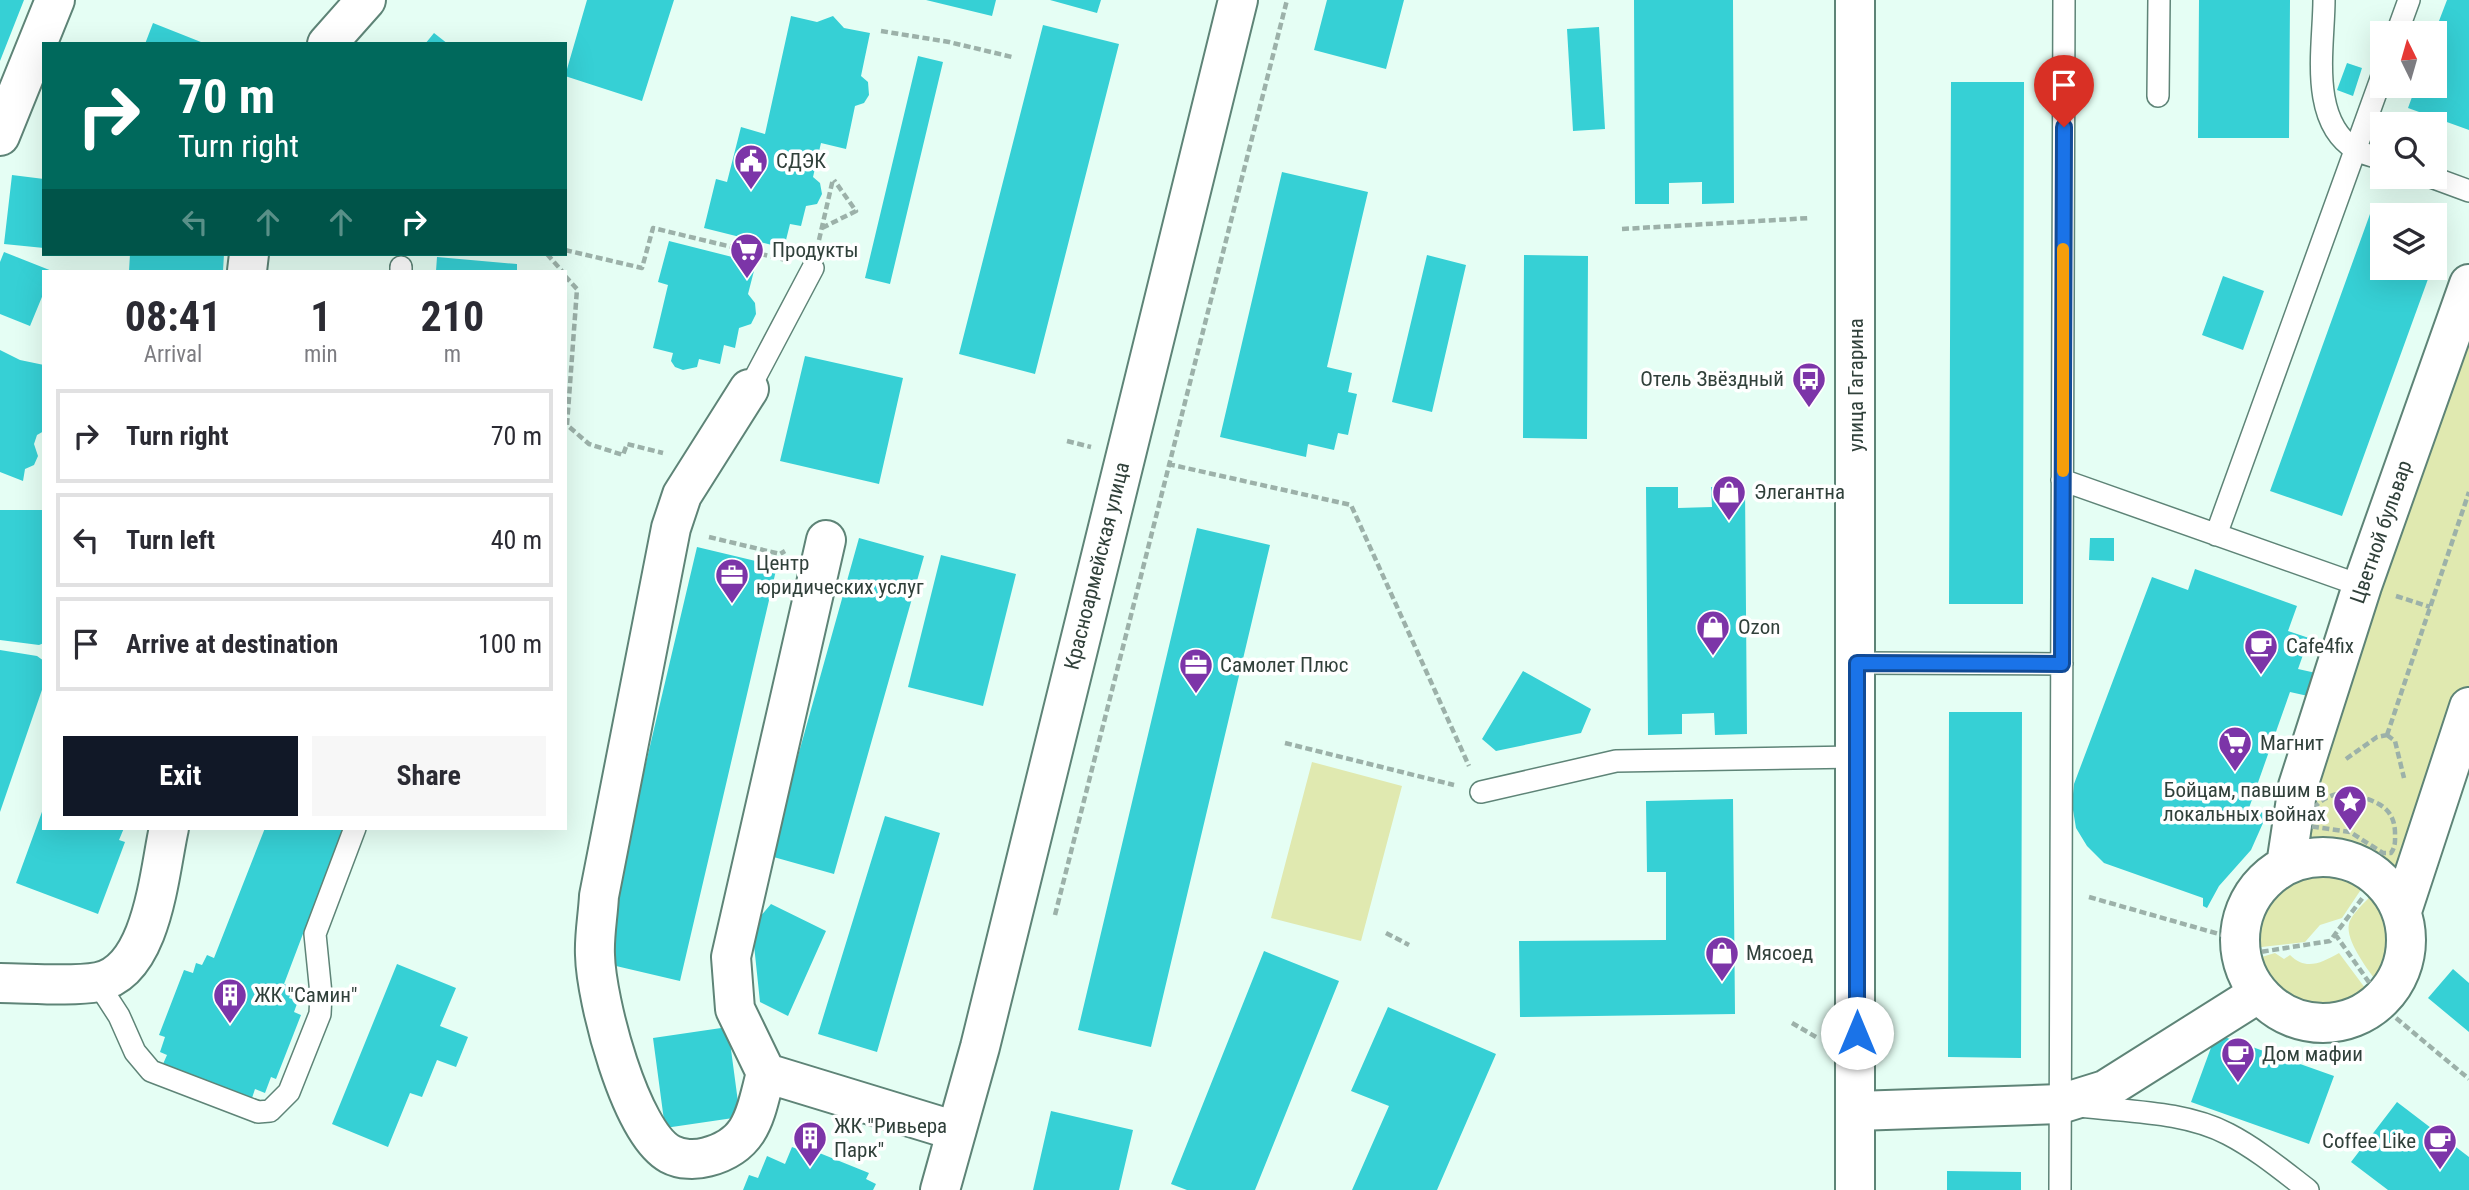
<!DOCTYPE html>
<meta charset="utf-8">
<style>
:root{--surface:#fff;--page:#f7f7f7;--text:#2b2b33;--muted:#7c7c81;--line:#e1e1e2;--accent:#111827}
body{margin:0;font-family:"Roboto Condensed",sans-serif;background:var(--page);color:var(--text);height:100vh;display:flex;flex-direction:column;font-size:26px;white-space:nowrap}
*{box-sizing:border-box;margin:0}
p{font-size:23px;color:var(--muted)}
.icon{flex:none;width:38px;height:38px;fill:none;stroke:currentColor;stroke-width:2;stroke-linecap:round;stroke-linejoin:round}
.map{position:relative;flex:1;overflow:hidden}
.side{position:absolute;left:42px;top:270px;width:525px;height:560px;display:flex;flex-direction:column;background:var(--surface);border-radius:0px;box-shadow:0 7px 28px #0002}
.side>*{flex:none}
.banner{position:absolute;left:42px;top:42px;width:525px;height:214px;border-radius:0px;box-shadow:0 7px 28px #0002;background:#00695c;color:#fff;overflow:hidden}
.needle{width:46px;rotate:355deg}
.tools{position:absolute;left:2370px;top:21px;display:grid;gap:14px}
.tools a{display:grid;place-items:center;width:77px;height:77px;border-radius:0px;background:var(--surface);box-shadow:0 7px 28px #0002;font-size:35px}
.pin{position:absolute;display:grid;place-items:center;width:60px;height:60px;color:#fff;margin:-72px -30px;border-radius:50% 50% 50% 0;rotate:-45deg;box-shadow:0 0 7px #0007}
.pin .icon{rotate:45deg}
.me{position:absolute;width:77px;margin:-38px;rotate:0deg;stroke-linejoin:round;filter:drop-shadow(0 0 5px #0008)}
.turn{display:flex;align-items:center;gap:24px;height:147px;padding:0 21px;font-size:32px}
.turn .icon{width:91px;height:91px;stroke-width:2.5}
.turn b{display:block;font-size:49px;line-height:60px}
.lanes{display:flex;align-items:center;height:66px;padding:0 21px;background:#0003;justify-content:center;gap:35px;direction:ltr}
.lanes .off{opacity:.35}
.eta{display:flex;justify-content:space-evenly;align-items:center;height:119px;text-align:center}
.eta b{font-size:42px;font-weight:700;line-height:49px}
.button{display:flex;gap:14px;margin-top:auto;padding:14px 21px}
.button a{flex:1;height:80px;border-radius:0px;background:var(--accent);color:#fff;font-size:28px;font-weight:700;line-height:80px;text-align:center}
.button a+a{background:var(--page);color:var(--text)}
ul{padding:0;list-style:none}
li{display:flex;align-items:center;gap:21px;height:94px;margin:0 14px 10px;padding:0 7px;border:4px solid var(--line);border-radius:0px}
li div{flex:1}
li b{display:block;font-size:26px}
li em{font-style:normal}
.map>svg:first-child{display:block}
.green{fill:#e0e9b0}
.building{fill:#36d0d5}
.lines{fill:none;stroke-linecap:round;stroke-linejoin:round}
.lane-casing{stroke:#5e8477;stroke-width:24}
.street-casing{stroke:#5e8477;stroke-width:42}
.secondary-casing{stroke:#5e8477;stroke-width:42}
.path{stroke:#9cb1a9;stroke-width:4.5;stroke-dasharray:7 3.5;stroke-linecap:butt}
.lane{stroke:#fff;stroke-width:21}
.street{stroke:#fff;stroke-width:38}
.secondary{stroke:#fff;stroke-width:38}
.route-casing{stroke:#114b97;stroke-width:18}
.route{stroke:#1a73e8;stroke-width:12}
.slow{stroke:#f59e0b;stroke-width:12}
.labels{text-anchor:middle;stroke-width:7;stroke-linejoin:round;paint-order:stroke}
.poi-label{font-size:21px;fill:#30403a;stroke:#fff;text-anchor:start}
.street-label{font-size:21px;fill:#30403a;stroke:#fff}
</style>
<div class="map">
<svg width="2469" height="1190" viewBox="0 0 2469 1190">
<rect width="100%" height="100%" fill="#e5fef4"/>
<path class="green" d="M2469 284V707L2390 891C2359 859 2328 852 2286 865Z
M1312 762 1402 786 1361 941 1271 918Z
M2309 870C2331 870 2347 872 2364 885L2342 918 2320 925 2305 942 2253 948C2249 908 2274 883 2309 870Z
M2372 894C2393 922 2397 953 2377 982 2368 970 2345 940 2349 924 2351 914 2366 902 2372 894Z
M2275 953 2284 959 2290 955C2306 971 2321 963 2339 953L2368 992C2321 1025 2279 1009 2255 959Z"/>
<path class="building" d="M0 0H24L0 61Z
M587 0H674L642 101 565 76Z
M926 0H996L992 16Z
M1050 0H1101L1097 13Z
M1327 0H1404L1386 69 1314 50Z
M1634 0H1733L1734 203 1702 204V182L1669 183V204H1635Z
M2199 0H2290L2289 138H2198Z
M2447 0H2469V130L2408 108 2416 86H2434V34Z
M791 16 817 22 833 16 844 28 870 33 861 76 868 82 869 95 864 103 855 106 846 149 821 143 813 177 820 183 822 194 817 204 806 206 801 226 790 224 784 248 704 228 716 179 727 182 741 127 765 134Z
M153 23 206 44H145Z
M1043 25 1119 44 1035 374 959 354Z
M1599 27 1605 129 1573 131 1567 29Z
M434 33 448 44H425Z
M918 56 943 62 890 284 865 278Z
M2347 63 2362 68 2353 96 2337 90Z
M1951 82H2024L2023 604H1949Z
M1282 172 1368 192 1327 367 1352 373 1348 392 1357 394 1348 435 1338 433 1334 450 1308 444 1306 457 1220 437Z
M12 175 44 179V248L4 244Z
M2370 214 2382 218V268H2432L2342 516 2270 491Z
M2434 237 2442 240 2435 260H2434Z
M669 241 756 263 748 294 755 303 756 314 751 324 739 328 735 348 724 345 720 364 699 359 697 367 683 370 675 367 671 361 673 353 653 348 668 285 658 282Z
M4 252 52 271H44V292L30 326 0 314V262Z
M130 254H224L223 271H129Z
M1427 255 1466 265 1432 412 1392 402Z
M1524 255 1588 256 1587 439 1523 438Z
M437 257 517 264V271H436Z
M2223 276 2264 291 2243 350 2202 335Z
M0 350 20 360 44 365V431L37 435 34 444 38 456 34 465 25 469 23 481 0 472Z
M805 356 903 378 879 484 780 461Z
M1745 486 1747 734 1715 735 1714 713 1682 714V734L1648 735 1646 487H1678V508L1712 507 1711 487Z
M0 510H44V643L39 645 0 640Z
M1197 528 1270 545 1151 1047 1078 1030Z
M859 538 924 556 834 874 770 856Z
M2090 538H2114V561L2089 560Z
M697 547 777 566 680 981 599 962Z
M941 555 1016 574 983 706 908 687Z
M2195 569 2297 606 2288 631 2309 638 2298 669 2316 673 2308 696 2290 692 2249 808 2267 814 2251 850 2219 886 2207 908 2203 906V898L2104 863 2087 846 2076 828 2072 804 2074 784 2152 577 2188 590Z
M0 650 37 656 44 661V684L0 812Z
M1523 671 1591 709 1581 733 1496 751 1482 739Z
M1949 712H2022L2021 1058 1948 1057Z
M1733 799 1735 1014 1520 1017 1519 941 1666 940V872H1647L1646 801Z
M43 809 44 828H124L119 840 125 842 98 914 16 883Z
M885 816 940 833 877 1052 818 1034Z
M265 828H343L284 984 293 987 289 998 298 1001 294 1012 301 1015 276 1079 271 1077 265 1093 255 1089 252 1098 241 1094 239 1099 169 1073 171 1067 163 1064 167 1055 160 1052 165 1037 159 1035 184 970 193 973 196 963 202 965 207 955 214 958Z
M771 904 826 931 788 1016 760 1002 752 926Z
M1264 951 1339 981 1255 1190H1187L1171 1184Z
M397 964 456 988 440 1026 468 1037 456 1067 437 1060 422 1097 410 1093 388 1147 332 1124Z
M2453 969 2469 983V1032L2428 998Z
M1388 1007 1496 1054 1437 1190H1352L1389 1106 1351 1091Z
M728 1027 740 1117 665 1128 653 1038Z
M2216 1034 2334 1076 2309 1144 2191 1102Z
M2397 1102 2469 1157V1190H2388L2351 1162Z
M1051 1111 1133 1130 1119 1190H1033Z
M792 1147 805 1152 807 1148 869 1173 866 1179 876 1184 873 1190H743L749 1175 758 1178 767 1156 785 1164Z
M1947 1171 2021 1172V1190H1947Z"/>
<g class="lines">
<g class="lane-casing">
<path id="lane" d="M2324 0C2324 46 2308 121 2356 150 2363 154 2374 156 2382 159
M2397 33 2409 0
M2158 96 2159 0
M2431 177 2469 191
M401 271V267
M749 389 813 268
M2062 480 2362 586
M2216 535 2382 76
M1857 663 2062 664
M1481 792 1616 761 1856 757
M97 982 119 1016 135 1052 151 1071 258 1112 270 1111 289 1092 320 1014 321 994 315 934 355 828
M2080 1106C2128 1112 2184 1111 2228 1134 2257 1149 2282 1170 2308 1190
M2060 1190 2064 0"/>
</g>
<g class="street-casing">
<path id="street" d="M327 44 366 0
M0 136 55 0
M247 271 249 254
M749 389 682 495 671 528 599 896C598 916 594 936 595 955 596 1000 630 1132 670 1154 681 1160 696 1160 707 1157 753 1145 755 1114 766 1073
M826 540 731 957 735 1009 766 1073 956 1131
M2240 940a83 83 0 1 1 166 0a83 83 0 1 1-166 0Z
M2286 865 2298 786 2362 586 2469 284
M2402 911 2469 707
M0 983C27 983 72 987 98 982 153 971 159 872 169 828
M1856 1111 2060 1104 2105 1090 2259 993"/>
</g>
<g class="secondary-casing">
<path id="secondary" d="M1855 0V1190
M940 1190 980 1047 1238 0"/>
</g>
<path class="path" d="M881 31 949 42 1012 57
M822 228 856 211 834 180
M1622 229 1810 218
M819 240 833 179
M565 250 642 268 653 228 786 260
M547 254 562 271
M565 276 577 289 567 425 589 444 623 455 627 444 663 453
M1067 441 1091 447
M1168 464 1351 505 1469 766
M709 537 780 554 785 551
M2396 596 2430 607
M2387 735 2469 492
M2387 735 2395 741 2404 778
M1285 743 1454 785
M2346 759 2377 737 2387 735
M2347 793C2370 800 2394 803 2395 832 2395 840 2396 846 2391 853H2383L2350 832 2308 826 2306 818C2316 803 2328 793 2347 793Z
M2089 897 2240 940
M1055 915 1287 0
M1386 933 1409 945
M2335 934 2373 988
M2241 955 2330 941 2364 896
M2396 1018 2469 1079
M1792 1023 1816 1037"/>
<use href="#lane" class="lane"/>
<use href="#street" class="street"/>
<use href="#secondary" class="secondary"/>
</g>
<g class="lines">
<g class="route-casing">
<path id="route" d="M1857 1033V663L2062 664 2064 127"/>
</g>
<use href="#route" class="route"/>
<path class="slow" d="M2063 471V249"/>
</g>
<defs>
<g id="civic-pin" transform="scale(1.75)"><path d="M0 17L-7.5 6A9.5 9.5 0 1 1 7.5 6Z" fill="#7c35a8" stroke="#fff"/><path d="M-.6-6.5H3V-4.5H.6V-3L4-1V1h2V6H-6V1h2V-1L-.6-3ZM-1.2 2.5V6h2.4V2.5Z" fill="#fff"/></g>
<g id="supermarket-pin" transform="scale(1.75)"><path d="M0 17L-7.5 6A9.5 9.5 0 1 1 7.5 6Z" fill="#7c35a8" stroke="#fff"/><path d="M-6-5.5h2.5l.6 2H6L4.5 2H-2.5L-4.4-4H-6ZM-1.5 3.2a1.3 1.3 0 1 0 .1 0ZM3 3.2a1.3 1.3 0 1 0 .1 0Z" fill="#fff"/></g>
<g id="bus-pin" transform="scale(1.75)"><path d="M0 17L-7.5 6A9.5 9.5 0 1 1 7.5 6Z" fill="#7c35a8" stroke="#fff"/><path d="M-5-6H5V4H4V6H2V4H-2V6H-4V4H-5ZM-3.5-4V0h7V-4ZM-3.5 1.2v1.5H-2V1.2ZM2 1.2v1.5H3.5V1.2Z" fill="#fff"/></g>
<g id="shop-pin" transform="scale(1.75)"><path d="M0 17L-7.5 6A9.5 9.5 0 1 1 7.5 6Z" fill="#7c35a8" stroke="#fff"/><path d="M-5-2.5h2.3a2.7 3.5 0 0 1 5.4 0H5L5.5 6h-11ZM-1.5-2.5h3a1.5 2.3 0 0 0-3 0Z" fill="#fff"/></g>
<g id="office-pin" transform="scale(1.75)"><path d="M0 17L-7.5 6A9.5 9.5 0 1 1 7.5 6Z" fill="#7c35a8" stroke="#fff"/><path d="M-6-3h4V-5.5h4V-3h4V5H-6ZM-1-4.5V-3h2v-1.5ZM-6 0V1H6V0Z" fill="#fff"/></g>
<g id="cafe-pin" transform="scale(1.75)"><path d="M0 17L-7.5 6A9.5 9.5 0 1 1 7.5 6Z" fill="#7c35a8" stroke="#fff"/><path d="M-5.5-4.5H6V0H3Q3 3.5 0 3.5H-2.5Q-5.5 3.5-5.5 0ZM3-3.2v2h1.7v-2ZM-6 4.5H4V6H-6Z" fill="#fff"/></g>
<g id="sight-pin" transform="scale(1.75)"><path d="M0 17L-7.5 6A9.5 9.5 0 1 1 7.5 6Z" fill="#7c35a8" stroke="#fff"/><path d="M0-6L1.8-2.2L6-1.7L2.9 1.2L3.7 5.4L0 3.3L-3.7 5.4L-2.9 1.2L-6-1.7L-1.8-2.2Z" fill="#fff"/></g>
<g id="building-pin" transform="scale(1.75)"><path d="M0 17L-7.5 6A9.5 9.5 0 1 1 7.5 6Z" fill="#7c35a8" stroke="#fff"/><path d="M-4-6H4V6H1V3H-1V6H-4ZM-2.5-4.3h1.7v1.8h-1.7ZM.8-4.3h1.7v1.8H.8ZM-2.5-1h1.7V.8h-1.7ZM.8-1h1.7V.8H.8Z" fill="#fff"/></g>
</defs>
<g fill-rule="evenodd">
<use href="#civic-pin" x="751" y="161"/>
<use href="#supermarket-pin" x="747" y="250"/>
<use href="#bus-pin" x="1809" y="379"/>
<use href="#shop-pin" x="1729" y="492"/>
<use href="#office-pin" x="732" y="575"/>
<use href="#shop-pin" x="1713" y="627"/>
<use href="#cafe-pin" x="2261" y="646"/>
<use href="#office-pin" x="1196" y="665"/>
<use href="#supermarket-pin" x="2235" y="743"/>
<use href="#sight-pin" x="2350" y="802"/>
<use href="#shop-pin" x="1722" y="953"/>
<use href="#building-pin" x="230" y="995"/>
<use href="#cafe-pin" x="2238" y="1054"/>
<use href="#building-pin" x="810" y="1138"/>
<use href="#cafe-pin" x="2440" y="1141"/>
</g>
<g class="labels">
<g class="poi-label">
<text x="776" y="168">СДЭК</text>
<text x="772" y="257">Продукты</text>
<text x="1784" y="386" text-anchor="end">Отель Звёздный</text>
<text x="1754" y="499">Элегантна</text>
<text x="756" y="570">Центр<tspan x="756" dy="24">юридических услуг</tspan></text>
<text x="1738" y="634">Ozon</text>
<text x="2286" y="653">Cafe4fix</text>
<text x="1220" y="672">Самолет Плюс</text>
<text x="2260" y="750">Магнит</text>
<text x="2326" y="797" text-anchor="end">Бойцам, павшим в<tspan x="2326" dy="24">локальных войнах</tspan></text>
<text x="1746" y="960">Мясоед</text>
<text x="254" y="1002">ЖК "Самин"</text>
<text x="2262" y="1061">Дом мафии</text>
<text x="834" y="1133">ЖК "Ривьера<tspan x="834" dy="24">Парк"</tspan></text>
<text x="2416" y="1148" text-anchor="end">Coffee Like</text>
</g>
<g class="street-label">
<text transform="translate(1856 385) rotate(-90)" y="7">улица Гагарина</text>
<text transform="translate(2381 532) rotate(-71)" y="7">Цветной бульвар</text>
<text transform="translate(1097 566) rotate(-76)" y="7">Красноармейская улица</text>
</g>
</g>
</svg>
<div class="tools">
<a><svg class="needle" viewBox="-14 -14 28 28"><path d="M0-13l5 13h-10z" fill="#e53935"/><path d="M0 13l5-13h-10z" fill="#7c7c81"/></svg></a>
<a><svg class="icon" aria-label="search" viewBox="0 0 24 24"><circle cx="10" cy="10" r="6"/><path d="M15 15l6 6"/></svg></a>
<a><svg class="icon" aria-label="layers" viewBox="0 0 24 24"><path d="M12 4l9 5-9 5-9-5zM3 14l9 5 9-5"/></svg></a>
</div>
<div class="pin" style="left:2064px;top:127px;background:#d93025"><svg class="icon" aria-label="arrive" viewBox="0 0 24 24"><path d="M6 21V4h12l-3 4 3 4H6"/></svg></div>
<svg class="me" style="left:1857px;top:1033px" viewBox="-20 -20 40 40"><circle r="19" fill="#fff"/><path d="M0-13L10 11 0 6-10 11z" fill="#1a73e8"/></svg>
<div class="banner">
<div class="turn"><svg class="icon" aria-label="right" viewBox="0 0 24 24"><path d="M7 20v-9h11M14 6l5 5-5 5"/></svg><div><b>70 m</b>Turn right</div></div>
<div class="lanes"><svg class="icon off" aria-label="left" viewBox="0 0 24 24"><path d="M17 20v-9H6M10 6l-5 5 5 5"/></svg><svg class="icon off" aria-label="ahead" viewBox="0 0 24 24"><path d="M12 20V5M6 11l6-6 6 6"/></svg><svg class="icon off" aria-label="ahead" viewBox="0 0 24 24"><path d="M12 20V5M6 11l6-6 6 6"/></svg><svg class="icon" aria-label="right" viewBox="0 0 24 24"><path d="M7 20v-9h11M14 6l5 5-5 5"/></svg></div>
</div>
<section class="side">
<div class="eta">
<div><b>08:41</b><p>Arrival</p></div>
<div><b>1</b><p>min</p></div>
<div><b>210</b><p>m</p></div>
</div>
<ul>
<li><svg class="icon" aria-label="right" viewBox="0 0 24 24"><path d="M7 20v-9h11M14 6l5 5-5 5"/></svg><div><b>Turn right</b></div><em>70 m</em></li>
<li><svg class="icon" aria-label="left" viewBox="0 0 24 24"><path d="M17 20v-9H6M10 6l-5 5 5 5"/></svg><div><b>Turn left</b></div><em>40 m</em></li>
<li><svg class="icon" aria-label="arrive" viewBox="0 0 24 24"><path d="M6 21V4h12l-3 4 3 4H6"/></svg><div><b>Arrive at destination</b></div><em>100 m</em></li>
</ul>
<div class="button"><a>Exit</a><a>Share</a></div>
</section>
</div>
